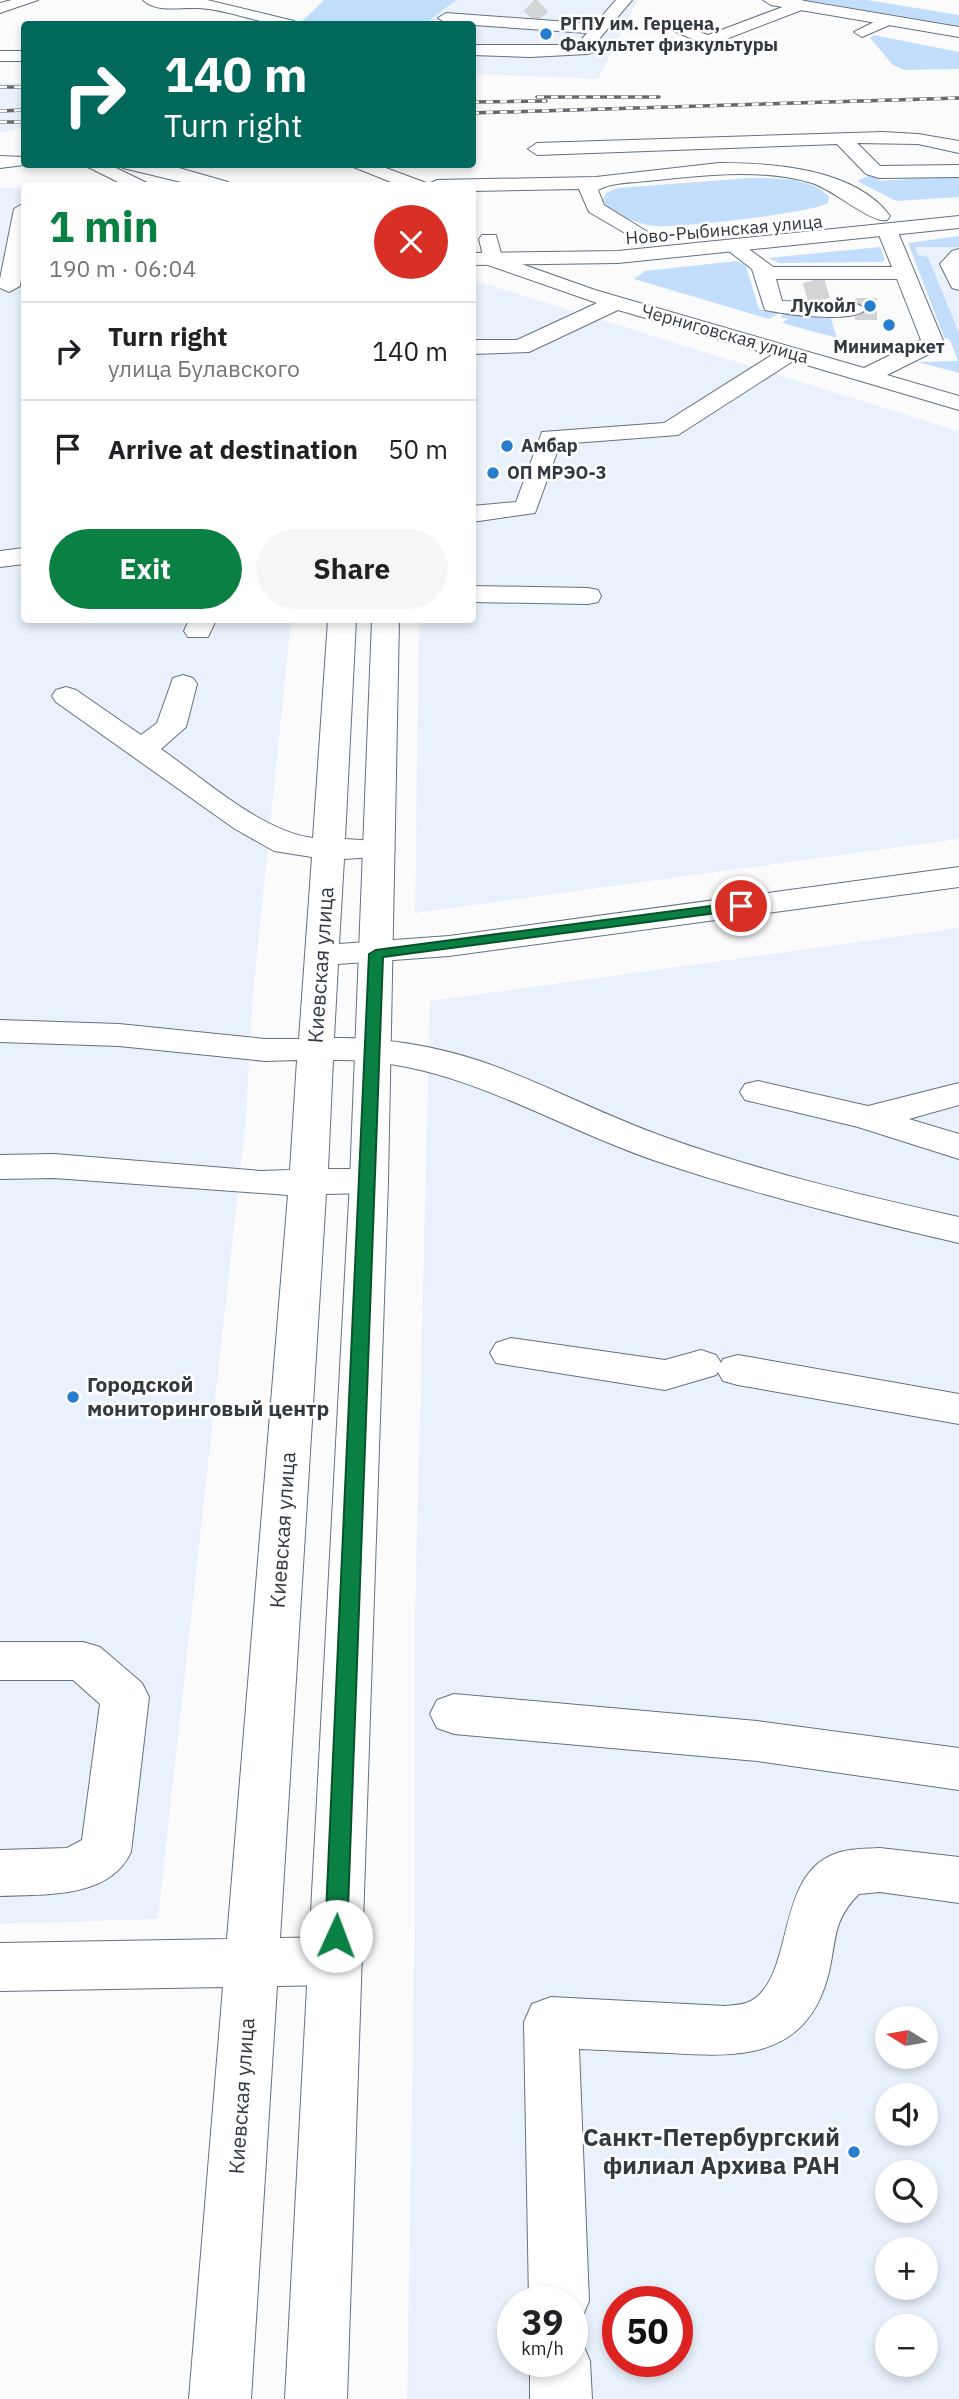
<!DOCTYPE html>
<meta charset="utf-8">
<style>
:root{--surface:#fff;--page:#f6f6f6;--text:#202124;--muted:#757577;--line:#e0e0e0;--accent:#0b8043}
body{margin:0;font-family:"IBM Plex Sans",sans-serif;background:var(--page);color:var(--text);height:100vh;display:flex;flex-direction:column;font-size:26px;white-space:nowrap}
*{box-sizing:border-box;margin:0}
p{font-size:23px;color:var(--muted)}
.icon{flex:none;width:38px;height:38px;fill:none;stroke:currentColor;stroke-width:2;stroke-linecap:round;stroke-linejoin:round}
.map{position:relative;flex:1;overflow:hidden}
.sheet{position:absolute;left:21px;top:182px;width:455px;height:441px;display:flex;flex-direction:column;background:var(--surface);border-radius:7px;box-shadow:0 4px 10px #0003}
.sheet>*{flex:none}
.banner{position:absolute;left:21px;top:21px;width:455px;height:147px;border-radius:7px;box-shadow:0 4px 10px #0003;background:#00695c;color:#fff;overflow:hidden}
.needle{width:46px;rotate:281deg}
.buttons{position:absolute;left:875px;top:2006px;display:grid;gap:14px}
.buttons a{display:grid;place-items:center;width:63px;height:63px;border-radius:50%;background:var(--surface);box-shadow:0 4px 10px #0003;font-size:35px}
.speed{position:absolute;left:497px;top:2286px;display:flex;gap:14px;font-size:35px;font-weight:700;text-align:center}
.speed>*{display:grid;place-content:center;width:91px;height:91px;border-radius:50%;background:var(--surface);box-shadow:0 4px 10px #0003;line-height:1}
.speed small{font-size:18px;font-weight:400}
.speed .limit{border:10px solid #d22;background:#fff;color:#111}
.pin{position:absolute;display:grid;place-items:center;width:60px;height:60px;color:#fff;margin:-30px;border:4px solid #fff;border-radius:50%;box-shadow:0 2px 7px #0007}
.me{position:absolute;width:77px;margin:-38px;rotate:2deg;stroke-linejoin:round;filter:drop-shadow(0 0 5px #0008)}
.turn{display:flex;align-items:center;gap:24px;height:147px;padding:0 28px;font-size:32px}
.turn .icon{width:91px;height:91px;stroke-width:2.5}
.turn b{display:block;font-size:49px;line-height:60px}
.round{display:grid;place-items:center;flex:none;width:74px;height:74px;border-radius:37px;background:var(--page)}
.headline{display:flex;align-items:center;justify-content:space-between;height:119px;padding:0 28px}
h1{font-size:42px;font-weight:700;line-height:52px;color:var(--accent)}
.primary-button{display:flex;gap:14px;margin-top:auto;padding:14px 28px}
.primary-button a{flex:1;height:80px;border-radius:42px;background:var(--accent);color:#fff;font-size:28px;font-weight:700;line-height:80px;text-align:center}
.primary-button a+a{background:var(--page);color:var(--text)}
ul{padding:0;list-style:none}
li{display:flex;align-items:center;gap:21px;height:98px;padding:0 28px;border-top:2px solid var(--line)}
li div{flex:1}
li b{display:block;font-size:26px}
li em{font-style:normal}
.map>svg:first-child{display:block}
.built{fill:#e9f2fc;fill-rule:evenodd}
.green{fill:#c2defc}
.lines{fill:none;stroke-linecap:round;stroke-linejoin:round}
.minor-tunnel-far1{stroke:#d3d4d6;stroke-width:18;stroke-dasharray:18 9;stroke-linecap:butt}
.minor-tunnel{stroke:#d3d4d6;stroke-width:22;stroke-dasharray:22 11;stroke-linecap:butt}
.minor-casing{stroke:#637180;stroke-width:2}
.major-casing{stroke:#637180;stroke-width:2}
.minor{fill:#fff;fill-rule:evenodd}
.major{fill:#fff;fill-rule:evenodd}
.rail-casing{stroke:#666a6f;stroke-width:3.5}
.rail{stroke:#fff;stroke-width:2.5;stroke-dasharray:7;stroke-linecap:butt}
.route{fill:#0b8043;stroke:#07532c;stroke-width:2}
.poi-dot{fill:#267dcb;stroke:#fff;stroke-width:2.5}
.labels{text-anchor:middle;stroke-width:5;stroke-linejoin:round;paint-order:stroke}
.far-poi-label{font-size:18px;font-weight:bold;fill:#333940;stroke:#fff;text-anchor:start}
.far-street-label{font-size:18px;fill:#333940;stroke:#fff}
.street-label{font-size:21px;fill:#333940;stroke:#fff}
.poi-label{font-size:21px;font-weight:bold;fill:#333940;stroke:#fff;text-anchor:start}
.near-poi-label{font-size:24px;font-weight:bold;fill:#333940;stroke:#fff;text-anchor:end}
</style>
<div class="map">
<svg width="959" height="2399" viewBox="0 0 959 2399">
<rect width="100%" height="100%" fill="#fbfbfb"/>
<path class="built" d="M456 0H638L598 79 473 74 472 24H426Z
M0 83H24V127L0 133Z
M0 188H24V620H291L253 994 246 1118 158 1919 0 1924Z
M915 246 959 247V333L928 258 917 255Z
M473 280 959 431V839L415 913 419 620H472Z
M959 928V2399H407L415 1912V1614L430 1001ZM887 2018H926V2056H887ZM887 2095H926V2133H887ZM887 2172H926V2210H887ZM887 2249H926V2287H887ZM513 2301H572V2361H513ZM618 2301H677V2361H618ZM887 2326H926V2364H887Z"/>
<path class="green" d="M324 0H456L425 24H299Z
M805 0H867L959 15V26Z
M874 35 959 52V69L904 70 893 65 870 38Z
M870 175 881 181 959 175V197L896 201 857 181Z
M750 178C775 178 811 177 829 197L828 203C813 213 678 228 655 226 639 224 610 215 603 200L606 193 618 188Z
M959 236V247H915L918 255 928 257 959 333V373L918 362 958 361 950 340 944 337 908 243Z
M880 247 885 259 882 262 779 263 768 258Z
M737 261 746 266 759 309 778 314 769 319 634 279 645 271Z
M782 315 830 316 837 338 782 323 788 319 780 317Z"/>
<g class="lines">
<path class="minor-tunnel-far1" d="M530 17 542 5"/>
<path class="minor-tunnel" d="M813 280 820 302
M855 309H887"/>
<g class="minor-casing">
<path id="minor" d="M12 0H38L0 13V3Z
M143 0H207L294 21 296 24C262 27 231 9 197 8 180 7 156 13 143 0Z
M616 0H632L594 45V52L588 54 530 57 472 55V45H577L587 33 446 23 438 18 446 13 595 24Z
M801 0 807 2V8L708 46 672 30 680 25 708 35Z
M888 15 896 20 894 23 862 37 854 32Z
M0 51H24V61H0Z
M883 132 918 134 959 141V153L918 144 857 143 880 166 959 165V177L879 178 866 174 837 144 537 155 528 149 537 143Z
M719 163C772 163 855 168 890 216L887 220C872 224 834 190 812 183 758 167 700 176 646 181 631 183 612 182 598 190L604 205 651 234 654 238 651 242 644 244 589 212 579 189 472 191V186H401L346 164H375L429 184 437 180 596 177Z
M82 164H108L153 186H126Z
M24 203V259L20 286 9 292 0 288V279L14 209Z
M887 224 897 230 944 343 941 348 887 375 959 396V410L793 361 678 435 560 444 535 513 472 522V506L516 502 542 432 664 423 772 355 618 310 529 352 472 354V340H517L597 303 485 264 479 239 482 235H496L502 257 595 290 864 368 921 340 897 279H776L782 301 855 303 866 309C855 324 783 314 765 310L752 269 721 245 724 241H738L773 267H892L877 230Z
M959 249V290L952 288 940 264 952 251Z
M24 548V564L0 567V551Z
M472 586 588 588 598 590 601 596 598 602 588 604 472 602Z
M189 620H216L208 637H188L184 631Z
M328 620H356L345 839 390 842 395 849 390 856 344 859 339 944 449 936 959 867V887L449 956 338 964 334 1038C382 1037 435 1046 480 1061 542 1082 600 1114 662 1136 758 1171 860 1195 959 1217V1243C858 1220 754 1194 656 1161 547 1124 451 1057 333 1060L328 1169H369L382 1172 388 1181 382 1190 369 1193 326 1194 280 1938 335 1937 354 1944 362 1961 354 1978 335 1985 277 1986 251 2399H189L223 1987 0 1991V1943L227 1939 288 1195 54 1178 0 1179V1155L54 1154 261 1171 290 1170 297 1060 265 1061 119 1046 0 1042V1020L119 1024 265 1039H299L312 857 274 851 235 829 56 702 52 696 56 690 66 687 76 690 141 735 157 723 173 678 183 675 193 678 197 684 186 727 161 749C203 778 262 832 313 838Z
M758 1081 868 1106 959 1083V1105L909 1119 959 1134V1159L858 1127 745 1100 740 1092 745 1084Z
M511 1338 665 1360 701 1350 716 1355 721 1363 723 1359 738 1355 959 1394V1424L738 1385 723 1381 718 1372 716 1375 665 1390 496 1363 490 1353 496 1343Z
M0 1642H83L100 1647 142 1683 149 1697 131 1852C109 1899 45 1894 0 1896V1850L67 1848 82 1840 100 1704 73 1680H0Z
M454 1694 757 1721 959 1748V1790L757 1761 454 1734 437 1728 430 1714 437 1700Z
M880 1848 959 1857V1903L880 1892 859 1894C828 1924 838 1949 825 1986 800 2060 734 2057 670 2053 639 2052 609 2050 579 2049L589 2301 580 2322 572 2325V2301H529L524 2022 532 2004 551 1997 725 2006C732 2005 740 2005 746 2003 796 1984 773 1880 832 1855 848 1848 864 1849 880 1848Z
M572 2336 581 2340 590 2361 592 2399H530V2361H572Z"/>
</g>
<g class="major-casing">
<path id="major" d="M763 0H799L959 27V37L771 5Z
M0 156 24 157V164H32L0 168Z
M121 164H165L228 182 230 186H198L123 168Z
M959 216V228L618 263 472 265V253L618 251Z
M372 620H399L388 1181 347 2399H285L350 1181Z"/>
</g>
<use href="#minor" class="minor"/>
<use href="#major" class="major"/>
<g class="rail-casing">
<path id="rail" d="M0 87H24
M537 97H659
M472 102 546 101
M0 111 24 110
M472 113 959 98
M0 122H24"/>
</g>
<use href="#rail" class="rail"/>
</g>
<path class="route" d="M741 902 746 904V909L383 957 347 1936 344 1943 336 1945 328 1943 325 1936 369 954 376 950Z"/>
<g class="poi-dot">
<circle cx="546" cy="34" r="7"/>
<circle cx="870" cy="306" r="7"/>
<circle cx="889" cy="325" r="7"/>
<circle cx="507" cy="446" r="7"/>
<circle cx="493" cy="473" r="7"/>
<circle cx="73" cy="1397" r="7"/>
<circle cx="854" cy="2152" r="7"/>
</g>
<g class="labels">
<g class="far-poi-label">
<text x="560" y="30">РГПУ им. Герцена,<tspan x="560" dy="21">Факультет физкультуры</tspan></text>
<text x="856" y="312" text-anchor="end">Лукойл</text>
<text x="889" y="353" text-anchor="middle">Минимаркет</text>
<text x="521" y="452">Амбар</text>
<text x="507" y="479">ОП МРЭО-3</text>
</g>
<g class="far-street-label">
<text transform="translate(724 230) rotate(-5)" y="6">Ново-Рыбинская улица</text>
<text transform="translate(725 334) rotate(16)" y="6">Черниговская улица</text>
</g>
<g class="street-label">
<text transform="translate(321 965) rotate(-86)" y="7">Киевская улица</text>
<text transform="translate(283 1530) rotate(-86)" y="7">Киевская улица</text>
<text transform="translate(242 2096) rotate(-86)" y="7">Киевская улица</text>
</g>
<g class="poi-label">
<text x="87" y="1392">Городской<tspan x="87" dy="24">мониторинговый центр</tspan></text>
</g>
<g class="near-poi-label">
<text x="840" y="2146">Санкт-Петербургский<tspan x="840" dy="28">филиал Архива РАН</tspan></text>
</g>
</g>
</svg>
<div class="buttons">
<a><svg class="needle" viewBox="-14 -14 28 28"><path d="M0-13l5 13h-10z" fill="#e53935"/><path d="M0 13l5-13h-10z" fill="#757577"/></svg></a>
<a><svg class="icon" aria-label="sound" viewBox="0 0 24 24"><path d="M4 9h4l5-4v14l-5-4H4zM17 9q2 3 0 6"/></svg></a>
<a><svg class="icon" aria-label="search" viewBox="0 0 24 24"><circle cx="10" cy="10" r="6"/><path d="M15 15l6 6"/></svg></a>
<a>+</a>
<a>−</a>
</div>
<div class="speed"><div>39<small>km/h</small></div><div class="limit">50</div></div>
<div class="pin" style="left:741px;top:906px;background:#d93025"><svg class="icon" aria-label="arrive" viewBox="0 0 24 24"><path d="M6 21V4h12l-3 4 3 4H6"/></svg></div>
<svg class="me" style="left:336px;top:1936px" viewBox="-20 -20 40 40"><circle r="19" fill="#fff"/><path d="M0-13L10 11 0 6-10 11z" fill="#0b8043"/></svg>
<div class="banner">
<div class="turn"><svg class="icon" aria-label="right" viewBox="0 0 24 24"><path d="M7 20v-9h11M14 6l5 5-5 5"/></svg><div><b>140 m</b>Turn right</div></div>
</div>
<section class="sheet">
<div class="headline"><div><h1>1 min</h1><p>190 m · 06:04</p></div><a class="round" style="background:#d93025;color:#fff"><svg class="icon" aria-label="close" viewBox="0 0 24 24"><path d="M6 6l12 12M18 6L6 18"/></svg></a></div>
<ul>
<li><svg class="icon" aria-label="right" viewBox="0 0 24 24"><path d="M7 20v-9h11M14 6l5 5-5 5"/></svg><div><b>Turn right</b><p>улица Булавского</p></div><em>140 m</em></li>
<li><svg class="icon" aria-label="arrive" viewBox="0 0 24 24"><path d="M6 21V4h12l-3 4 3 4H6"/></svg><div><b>Arrive at destination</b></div><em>50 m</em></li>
</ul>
<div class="primary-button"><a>Exit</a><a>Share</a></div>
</section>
</div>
